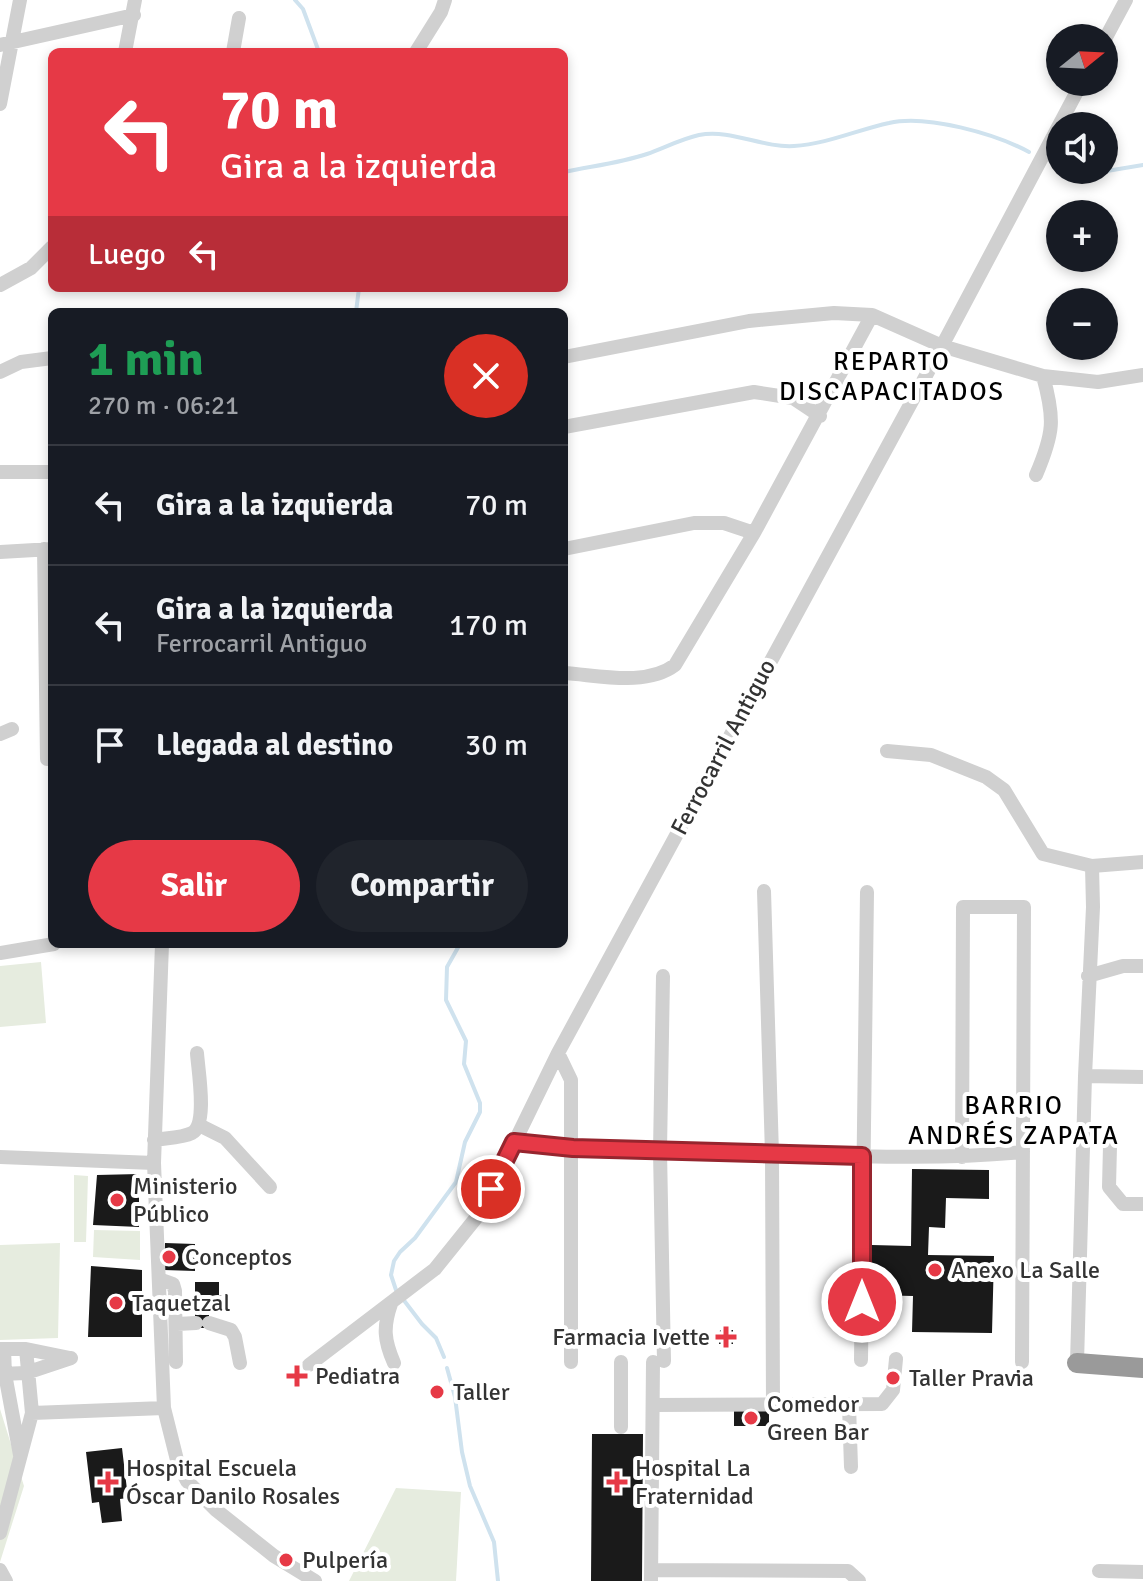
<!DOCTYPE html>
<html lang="es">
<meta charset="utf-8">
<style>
:root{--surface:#171b24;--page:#20242c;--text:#f1f3f6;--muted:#9ea1a6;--line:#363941;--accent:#e63946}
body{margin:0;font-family:Signika,sans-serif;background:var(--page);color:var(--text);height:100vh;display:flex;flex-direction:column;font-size:30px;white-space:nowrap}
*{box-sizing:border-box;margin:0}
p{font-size:26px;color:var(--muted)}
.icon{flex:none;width:44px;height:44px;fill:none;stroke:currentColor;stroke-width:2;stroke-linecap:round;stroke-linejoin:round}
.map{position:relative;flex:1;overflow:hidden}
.panel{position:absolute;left:48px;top:308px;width:520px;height:640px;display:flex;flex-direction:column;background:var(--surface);border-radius:12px;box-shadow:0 4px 12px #0003}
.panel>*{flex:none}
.top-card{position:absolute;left:48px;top:48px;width:520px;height:244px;border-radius:12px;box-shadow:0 4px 12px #0003;background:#e63946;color:#fff;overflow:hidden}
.needle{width:52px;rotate:72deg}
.tools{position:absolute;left:1046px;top:24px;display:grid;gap:16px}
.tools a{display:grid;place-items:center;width:72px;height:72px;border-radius:50%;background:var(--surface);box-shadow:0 4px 12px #0003;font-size:40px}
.pin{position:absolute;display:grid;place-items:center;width:68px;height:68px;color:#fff;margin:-34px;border:4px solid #fff;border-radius:50%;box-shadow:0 2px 8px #0007}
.me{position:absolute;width:88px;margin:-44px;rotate:0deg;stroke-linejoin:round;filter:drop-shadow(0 0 6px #0008)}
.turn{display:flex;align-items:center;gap:28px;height:168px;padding:0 40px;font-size:36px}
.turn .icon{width:104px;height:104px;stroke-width:2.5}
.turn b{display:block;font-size:56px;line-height:68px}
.then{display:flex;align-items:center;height:76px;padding:0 40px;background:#0003;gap:16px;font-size:30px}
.round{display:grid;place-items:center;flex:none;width:84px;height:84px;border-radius:42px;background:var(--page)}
.headline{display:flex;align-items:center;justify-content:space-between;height:136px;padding:0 40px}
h1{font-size:48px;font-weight:700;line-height:60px;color:#1e9e55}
.action{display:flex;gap:16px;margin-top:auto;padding:16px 40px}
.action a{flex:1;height:92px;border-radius:48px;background:var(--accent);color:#fff;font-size:32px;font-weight:700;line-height:92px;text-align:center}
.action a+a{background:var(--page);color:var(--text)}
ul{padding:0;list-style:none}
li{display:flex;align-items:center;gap:24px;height:120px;padding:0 40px;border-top:2px solid var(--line)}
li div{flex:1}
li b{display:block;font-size:30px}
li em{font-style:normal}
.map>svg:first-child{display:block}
.green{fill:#e6ecdf}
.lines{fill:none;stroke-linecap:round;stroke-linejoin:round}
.stream{stroke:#cfe2ee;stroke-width:4}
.building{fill:#1a1a1a}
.minor{stroke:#d0d0d0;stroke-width:14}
.highway{stroke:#9a9a9a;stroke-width:20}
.route-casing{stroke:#96252e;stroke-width:20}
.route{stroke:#e63946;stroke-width:14}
.poi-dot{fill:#e63946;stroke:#fff;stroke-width:3}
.labels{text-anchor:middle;stroke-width:8;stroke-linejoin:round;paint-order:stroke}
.street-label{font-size:24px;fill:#333;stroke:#fff}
.poi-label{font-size:24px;fill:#333;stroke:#fff;text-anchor:start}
.neighbourhood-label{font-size:26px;letter-spacing:2px;fill:#000;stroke:#fff}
</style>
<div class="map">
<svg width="1143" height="1581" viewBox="0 0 1143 1581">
<rect width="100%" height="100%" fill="#fff"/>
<path class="green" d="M41 962 46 1023 0 1027V966Z
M74 1175 88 1176 86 1242H74Z
M94 1230 140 1231V1260L93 1257Z
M60 1243 58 1338 0 1340V1245Z
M0 1409 24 1486 0 1562Z
M396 1488 461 1492 456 1581H349Z"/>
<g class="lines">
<path class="stream" d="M295 0 303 9 319 52
M1056 165 1060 167
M1070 170 1083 175 1143 165
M564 172C592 166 620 163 647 154 664 148 681 139 699 135 732 129 762 148 794 146 827 144 857 130 889 123 926 114 996 134 1029 152
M356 312 359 288
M444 1357 436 1338 422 1324 396 1290 391 1275 394 1261 400 1252 415 1238 456 1182 465 1142 480 1112V1103L464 1064 466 1041 446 1000 447 967 460 944
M447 1368 455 1397 462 1452 470 1486 494 1542 498 1581"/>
</g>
<path class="building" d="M912 1169 989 1170V1199L946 1198 945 1228 929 1227 928 1255 994 1256 992 1333 912 1332 913 1296 871 1295 872 1245 911 1246Z
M139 1174V1227L93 1225 97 1175Z
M165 1243 195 1244V1271L164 1270Z
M91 1266 142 1270V1337H88Z
M195 1282H219V1295L225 1296V1313H209V1328H195Z
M720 1330H733V1344H719Z
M734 1411H769V1426H734Z
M592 1434H643L642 1581H591Z
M122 1448 128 1498 120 1499 122 1521 102 1523 99 1502 92 1503 86 1452Z"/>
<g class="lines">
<path class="minor" d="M1104 41 1126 0
M0 45 134 15
M125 52 135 0
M233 52 239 18
M416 52 441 12 445 0
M0 104 20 0
M0 285 31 268 52 247
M564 357 749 321 834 313 872 315 942 346 1043 376 1098 382 1143 375
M0 372 21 362 52 358
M564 427 754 392 793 398 820 416
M0 472H52
M1036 475C1054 433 1055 419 1043 376
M44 549 47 759
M564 549 694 523H724L754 533
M0 552 52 549
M564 673C598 675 646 687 675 665L754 533 872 315
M0 734 12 729
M887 751 931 755 986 777 1004 790 1043 854 1092 866 1093 907 1085 1076 1077 1363
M1092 866 1143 862
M764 891 772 1154 773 1405
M162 944 154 1163 164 1408 178 1464 187 1481 216 1510 274 1556 315 1581
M0 953 54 944
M663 976 660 1151 664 1361
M1088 976 1123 966H1143
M558 1053 571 1080V1362
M1085 1076 1143 1077
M199 1125 225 1138 270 1187
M154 1140C165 1138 182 1138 192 1133 208 1124 198 1070 197 1053
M514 1142C596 1150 679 1151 762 1154 850 1156 936 1160 1023 1152
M1110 1146 1109 1187 1123 1204H1143
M0 1157 154 1163
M962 1157 963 907H1024L1022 1362
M159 1279 173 1284 175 1291 176 1362
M391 1304C383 1327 384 1340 394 1363
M209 1323 231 1330 235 1337 240 1363
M177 1324 196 1323
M0 1349H26L70 1358
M4 1349 5 1374 20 1455
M861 1360 867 892
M621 1362V1427
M309 1365 435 1269 480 1213 558 1053 942 346 1082 82
M0 1374 26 1373 71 1358
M653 1405 882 1404 893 1390 896 1359
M849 1405 851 1467
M32 1413 164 1408
M0 1533 32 1413 26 1349
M0 1570 6 1581
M651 1570 848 1571 859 1581
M1099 1571 1143 1572
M651 1581 653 1362"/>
<path class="highway" d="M1077 1363 1143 1368"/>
</g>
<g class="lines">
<g class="route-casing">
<path id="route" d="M491 1189 514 1142 573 1148 862 1156V1302"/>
</g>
<use href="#route" class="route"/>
</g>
<g class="poi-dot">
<circle cx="117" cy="1200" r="8"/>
<circle cx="169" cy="1257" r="8"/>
<circle cx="935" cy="1270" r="8"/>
<circle cx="116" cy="1303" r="8"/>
<path d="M722 1325h8v8h8v8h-8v8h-8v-8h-8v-8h8z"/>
<path d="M293 1364h8v8h8v8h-8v8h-8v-8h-8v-8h8z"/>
<circle cx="893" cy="1378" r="8"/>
<circle cx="437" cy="1392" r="8"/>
<circle cx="751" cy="1418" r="8"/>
<path d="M104 1470h8v8h8v8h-8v8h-8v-8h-8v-8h8z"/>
<path d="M613 1470h8v8h8v8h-8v8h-8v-8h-8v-8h8z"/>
<circle cx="286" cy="1560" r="8"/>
</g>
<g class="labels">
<g class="street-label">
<text transform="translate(723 747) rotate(-62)" y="8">Ferrocarril Antiguo</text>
</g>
<g class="poi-label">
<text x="133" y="1194">Ministerio<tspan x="133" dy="28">Público</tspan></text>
<text x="185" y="1265">Conceptos</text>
<text x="951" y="1278">Anexo La Salle</text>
<text x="132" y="1311">Taquetzal</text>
<text x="710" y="1345" text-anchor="end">Farmacia Ivette</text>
<text x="315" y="1384">Pediatra</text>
<text x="909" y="1386">Taller Pravia</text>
<text x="453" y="1400">Taller</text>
<text x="767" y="1412">Comedor<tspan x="767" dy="28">Green Bar</tspan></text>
<text x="126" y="1476">Hospital Escuela<tspan x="126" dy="28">Óscar Danilo Rosales</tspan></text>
<text x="635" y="1476">Hospital La<tspan x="635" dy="28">Fraternidad</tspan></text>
<text x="302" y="1568">Pulpería</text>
</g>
<g class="neighbourhood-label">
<text x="892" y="370">REPARTO<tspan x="892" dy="30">DISCAPACITADOS</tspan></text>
<text x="1014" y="1114">BARRIO<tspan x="1014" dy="30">ANDRÉS ZAPATA</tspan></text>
</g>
</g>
</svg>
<div class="tools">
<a><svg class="needle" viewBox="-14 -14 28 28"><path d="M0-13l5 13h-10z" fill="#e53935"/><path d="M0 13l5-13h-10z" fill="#9ea1a6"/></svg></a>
<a><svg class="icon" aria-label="sound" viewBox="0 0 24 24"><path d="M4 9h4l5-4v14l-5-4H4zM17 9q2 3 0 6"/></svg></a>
<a>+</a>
<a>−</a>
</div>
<div class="pin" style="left:491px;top:1189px;background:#d93025"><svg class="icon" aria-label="arrive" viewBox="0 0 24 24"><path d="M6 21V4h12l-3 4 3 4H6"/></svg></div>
<svg class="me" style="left:862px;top:1302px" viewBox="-20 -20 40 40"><circle r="17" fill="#e63946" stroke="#fff" stroke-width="3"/><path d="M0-11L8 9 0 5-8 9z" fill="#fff"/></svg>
<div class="top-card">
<div class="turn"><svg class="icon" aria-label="left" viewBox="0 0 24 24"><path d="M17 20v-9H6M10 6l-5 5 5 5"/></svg><div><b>70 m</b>Gira a la izquierda</div></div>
<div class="then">Luego<svg class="icon" aria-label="left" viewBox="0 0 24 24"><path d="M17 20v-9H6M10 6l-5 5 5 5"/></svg></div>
</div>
<section class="panel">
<div class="headline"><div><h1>1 min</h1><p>270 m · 06:21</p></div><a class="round" style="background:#d93025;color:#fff"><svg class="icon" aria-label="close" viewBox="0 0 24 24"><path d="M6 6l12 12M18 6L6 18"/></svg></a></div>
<ul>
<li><svg class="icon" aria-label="left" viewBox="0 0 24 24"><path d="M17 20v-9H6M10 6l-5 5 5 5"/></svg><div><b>Gira a la izquierda</b></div><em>70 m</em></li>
<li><svg class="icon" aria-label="left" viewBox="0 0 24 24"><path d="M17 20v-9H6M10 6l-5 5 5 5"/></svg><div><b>Gira a la izquierda</b><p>Ferrocarril Antiguo</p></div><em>170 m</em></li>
<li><svg class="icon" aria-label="arrive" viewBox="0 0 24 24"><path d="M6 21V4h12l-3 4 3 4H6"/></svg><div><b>Llegada al destino</b></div><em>30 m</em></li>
</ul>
<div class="action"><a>Salir</a><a>Compartir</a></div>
</section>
</div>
